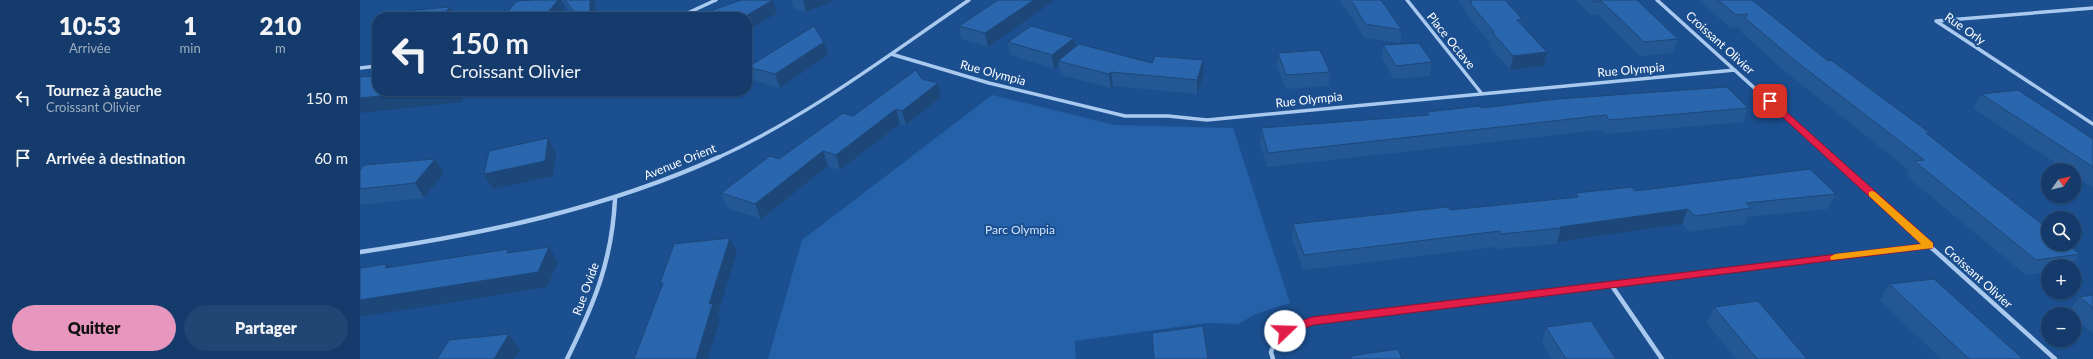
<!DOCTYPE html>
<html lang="fr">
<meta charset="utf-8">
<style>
:root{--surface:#143b6b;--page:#214673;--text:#f1f3f6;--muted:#9dadc1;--line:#33557e;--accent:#e797bd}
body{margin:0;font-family:Lato,sans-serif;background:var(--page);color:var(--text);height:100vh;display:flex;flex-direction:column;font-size:15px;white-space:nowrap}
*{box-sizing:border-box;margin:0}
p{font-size:13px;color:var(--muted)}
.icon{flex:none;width:22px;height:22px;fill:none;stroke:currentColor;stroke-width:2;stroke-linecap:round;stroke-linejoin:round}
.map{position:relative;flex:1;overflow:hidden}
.sheet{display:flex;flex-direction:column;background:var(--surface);width:360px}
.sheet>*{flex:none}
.banner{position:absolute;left:12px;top:12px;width:380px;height:84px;border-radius:16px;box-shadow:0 1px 3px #0004,0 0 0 1px var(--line);background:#143b6b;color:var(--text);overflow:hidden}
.needle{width:26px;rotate:56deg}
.tools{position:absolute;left:1681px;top:163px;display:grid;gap:8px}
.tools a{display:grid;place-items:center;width:40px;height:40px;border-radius:50%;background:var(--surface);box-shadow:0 1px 3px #0004,0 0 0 1px var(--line);font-size:20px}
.pin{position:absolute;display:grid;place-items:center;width:34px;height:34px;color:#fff;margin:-17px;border-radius:8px;box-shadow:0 2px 6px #0006}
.me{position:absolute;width:44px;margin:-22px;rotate:69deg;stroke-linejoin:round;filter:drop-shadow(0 0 3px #0008)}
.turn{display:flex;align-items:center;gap:14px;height:84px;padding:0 12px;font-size:18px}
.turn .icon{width:52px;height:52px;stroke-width:2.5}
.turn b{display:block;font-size:28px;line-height:34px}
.eta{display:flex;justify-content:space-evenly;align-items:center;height:68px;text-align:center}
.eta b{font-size:24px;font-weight:800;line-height:28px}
.primary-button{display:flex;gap:8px;margin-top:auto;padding:8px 12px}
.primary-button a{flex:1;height:46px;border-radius:24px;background:var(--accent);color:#111;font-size:16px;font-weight:800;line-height:46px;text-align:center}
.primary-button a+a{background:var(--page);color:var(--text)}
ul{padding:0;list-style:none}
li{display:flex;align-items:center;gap:12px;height:60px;padding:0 12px}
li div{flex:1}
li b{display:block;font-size:15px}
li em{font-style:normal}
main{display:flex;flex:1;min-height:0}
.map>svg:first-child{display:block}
.green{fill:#2461a8}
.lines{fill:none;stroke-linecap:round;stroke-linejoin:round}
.minor-far1{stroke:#a9c9ee;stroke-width:3.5}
.minor{stroke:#a9c9ee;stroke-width:4.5}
.wall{fill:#245895}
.shaded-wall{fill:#1d4779}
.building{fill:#2a66ad;stroke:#1d4779}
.route{fill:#e11d48;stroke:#92132f}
.slow{fill:#f59e0b}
.labels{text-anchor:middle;stroke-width:4;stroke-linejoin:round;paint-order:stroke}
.street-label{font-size:12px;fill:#fff;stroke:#1b4f8f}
.park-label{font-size:12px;fill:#cfe3fa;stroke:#1b4f8f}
</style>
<main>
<section class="sheet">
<div class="eta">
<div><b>10:53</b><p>Arrivée</p></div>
<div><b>1</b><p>min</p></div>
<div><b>210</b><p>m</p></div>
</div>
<ul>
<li><svg class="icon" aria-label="left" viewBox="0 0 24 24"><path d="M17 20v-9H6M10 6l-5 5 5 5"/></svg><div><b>Tournez à gauche</b><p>Croissant Olivier</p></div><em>150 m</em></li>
<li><svg class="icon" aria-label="arrive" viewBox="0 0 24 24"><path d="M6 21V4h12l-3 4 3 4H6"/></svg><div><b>Arrivée à destination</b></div><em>60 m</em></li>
</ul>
<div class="primary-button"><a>Quitter</a><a>Partager</a></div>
</section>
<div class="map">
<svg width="1733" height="359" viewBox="0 0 1733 359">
<rect width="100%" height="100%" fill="#1b4f8f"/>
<path class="green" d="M632 95 755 125 873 128 930 303 898 313 878 324 847 323 715 341 716 359H408L442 240Z"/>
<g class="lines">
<path class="minor-far1" d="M1047 0 1122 94
M1297 0 1472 158
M1733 8 1576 21 1733 124
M319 17 356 0
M531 54 629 83 765 116H808L847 120 1375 70
M0 68 17 66
M357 158C447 117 527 56 609 0"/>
<path class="minor" d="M1471 157 1695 359
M0 252C123 234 245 209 359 157
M1252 286 1302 359
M207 359C234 304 252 261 255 199
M913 359 911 352 918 334 952 321 1570 246"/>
</g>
<path class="wall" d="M202 0H235L236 17H214Z
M431 0H476L446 12 434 9Z
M638 0H695L628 47 601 39 599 26Z
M979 0H1021L1042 30 1040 43 1004 38 992 16H990Z
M1098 0H1145L1162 19 1161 24 1187 52 1184 66 1150 70 1129 46 1130 43 1107 15V12Z
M1215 0H1277L1318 39 1313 53 1280 56 1250 26 1237 14 1231 15Z
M1338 0H1392L1468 61 1570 133 1569 135 1720 254 1711 266H1688V272L1666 275 1546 176 1549 170 1427 73 1380 31 1381 27 1371 28Z
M648 42 715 47 844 74 837 94 753 86 751 88 700 75 699 65 694 69 650 55Z
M1023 45 1072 62 1070 76 1034 79 1022 59Z
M918 53 970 72 969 86 926 89 917 67Z
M468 55 420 88 393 80 388 67Z
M562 79 581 97 546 125 540 124 480 170 468 166 401 219 367 208 361 193 419 159 493 116Z
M1621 94 1733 139V188L1714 176V170H1706L1613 108Z
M1121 108H1388L1383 122 1245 134 1241 130 907 167 900 143 901 128 1067 115V112Z
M75 159 84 173 64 198 0 205V170Z
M1275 191 1476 194 1468 209 1388 217 1385 224 1329 232 1322 224 1197 242 1196 244 1138 249 1136 247 943 270 932 239 933 224 1090 210 1215 197 1216 193Z
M1529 284 1663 359H1581L1520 300Z
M1733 295V333L1714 318V314H1709L1708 313 1720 297Z
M1354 307 1447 359H1376L1347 323Z
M1186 327 1256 359H1191L1182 343Z"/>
<path class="shaded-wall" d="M198 0H201L206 11 201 17H184Z
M230 0H235L236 17H230Z
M413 0 417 13 387 31V17H384Z
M443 0H476L446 12Z
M674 0H695L628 47 625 33Z
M90 7 96 17H80Z
M714 38 716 52 698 61 699 65 694 69 692 55Z
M464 42 468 55 420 88 415 74Z
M1187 52 1184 66 1150 70 1153 56Z
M843 60 844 74 837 94V80Z
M751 72 753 86 751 88 749 74Z
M578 83 581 97 546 125 542 111Z
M68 91H102L103 102 0 113V98Z
M536 109 540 124 480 170 476 155Z
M188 138 196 153 193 176 133 189 124 174Z
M463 151 468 166 401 219 395 204Z
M75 159 84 173 64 198 55 183Z
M1328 209 1322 224 1197 242 1201 228 1200 227Z
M370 238 377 253 358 313 360 319 348 359H336L349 304Z
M189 247 198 262 187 287 0 317V300Z
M27 264 39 280 25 268Z
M149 334 160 350 154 359H134Z"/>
<path class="building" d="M175 0H198L184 17H143L157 1Z
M205 0H230V17H218Z
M381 0H413L384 17H341L353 10Z
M638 0H674L625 33 599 26Z
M989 0H1021L1042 30 1005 24 993 3H991Z
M1111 0H1145L1162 19 1157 20 1187 52 1153 56 1132 32H1134L1109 2H1112Z
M1232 0H1277L1318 39 1284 42 1254 13 1241 1 1234 2Z
M1358 0H1392L1468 61 1471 60 1570 133H1566L1688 229V244H1707L1720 254 1676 260 1554 161 1564 160 1433 59 1385 18 1388 14 1376 15Z
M90 7 80 17H48L56 10Z
M454 26 464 42 415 74 388 67Z
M671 26 714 38 692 55 648 42Z
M1059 43 1072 62 1036 66 1023 45Z
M719 44 792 63 795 56 843 60 837 80 751 72 749 74 698 61Z
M960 50 970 72 926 75 918 53Z
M556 70 562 79 578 83 542 111 536 109 476 155 463 151 395 204 361 193 410 156 419 159 483 113 493 116Z
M17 76V91H68L0 98V77Z
M1367 87 1388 108 1249 120 1246 115 908 153 901 128 1069 115 1067 112 1120 106 1121 108 1198 99Z
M1658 90 1733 139V167L1621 94Z
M188 138 185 161 124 174 129 151Z
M75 159 55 183 0 189V170L4 165Z
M1450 169 1476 194 1386 203 1391 208 1335 216 1328 209 1200 227 1201 228 1141 234 1140 231 944 255 933 224 1088 207 1090 210 1218 197 1216 193 1272 187 1275 191Z
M370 238 349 304 353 303 336 359H274L303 283H300L314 244Z
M189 247 178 272 0 300V268L27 264 25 268 149 249 147 253Z
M1574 279 1663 359H1609L1529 284Z
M1733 295V308L1720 297Z
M1398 301 1447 359H1397L1354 307Z
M1231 321 1256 359H1206L1186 327Z
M843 326 848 359H794L792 333Z
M149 334 134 359H77L89 340Z
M1038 349 1042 359H992L990 356Z"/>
<path class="route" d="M1407 99H1412L1573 243V248L953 325 925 335 920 331 921 328 952 317 1561 244 1407 103Z"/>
<path class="slow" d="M1512 191 1515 192 1573 243V248L1471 260 1470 257 1475 254 1561 244 1509 196V192Z"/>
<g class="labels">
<g class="street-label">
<text transform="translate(1605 29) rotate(35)" y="4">Rue Orly</text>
<text transform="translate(1091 41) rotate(51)" y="4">Place Octave</text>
<text transform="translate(1360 43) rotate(42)" y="4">Croissant Olivier</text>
<text transform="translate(1271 70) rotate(-5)" y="4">Rue Olympia</text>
<text transform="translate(633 73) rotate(15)" y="4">Rue Olympia</text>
<text transform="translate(949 100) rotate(-6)" y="4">Rue Olympia</text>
<text transform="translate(320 162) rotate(-22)" y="4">Avenue Orient</text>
<text transform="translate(1618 277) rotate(42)" y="4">Croissant Olivier</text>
<text transform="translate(226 289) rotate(-70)" y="4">Rue Ovide</text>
</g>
<g class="park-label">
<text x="660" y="234">Parc Olympia</text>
</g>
</g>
</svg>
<div class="tools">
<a><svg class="needle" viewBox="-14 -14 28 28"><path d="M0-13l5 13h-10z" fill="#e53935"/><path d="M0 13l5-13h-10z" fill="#9dadc1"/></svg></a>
<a><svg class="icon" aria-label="search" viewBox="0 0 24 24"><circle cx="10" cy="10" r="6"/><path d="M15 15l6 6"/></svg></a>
<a>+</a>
<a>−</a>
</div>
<div class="pin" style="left:1410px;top:101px;background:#d93025"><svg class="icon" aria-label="arrive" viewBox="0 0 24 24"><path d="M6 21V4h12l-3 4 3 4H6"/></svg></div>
<svg class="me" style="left:925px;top:331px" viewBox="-20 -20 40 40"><circle r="19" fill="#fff"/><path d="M0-13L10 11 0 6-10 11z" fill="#e11d48"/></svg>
<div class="banner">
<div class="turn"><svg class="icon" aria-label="left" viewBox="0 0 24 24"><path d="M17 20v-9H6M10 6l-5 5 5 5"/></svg><div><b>150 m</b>Croissant Olivier</div></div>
</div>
</div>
</main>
